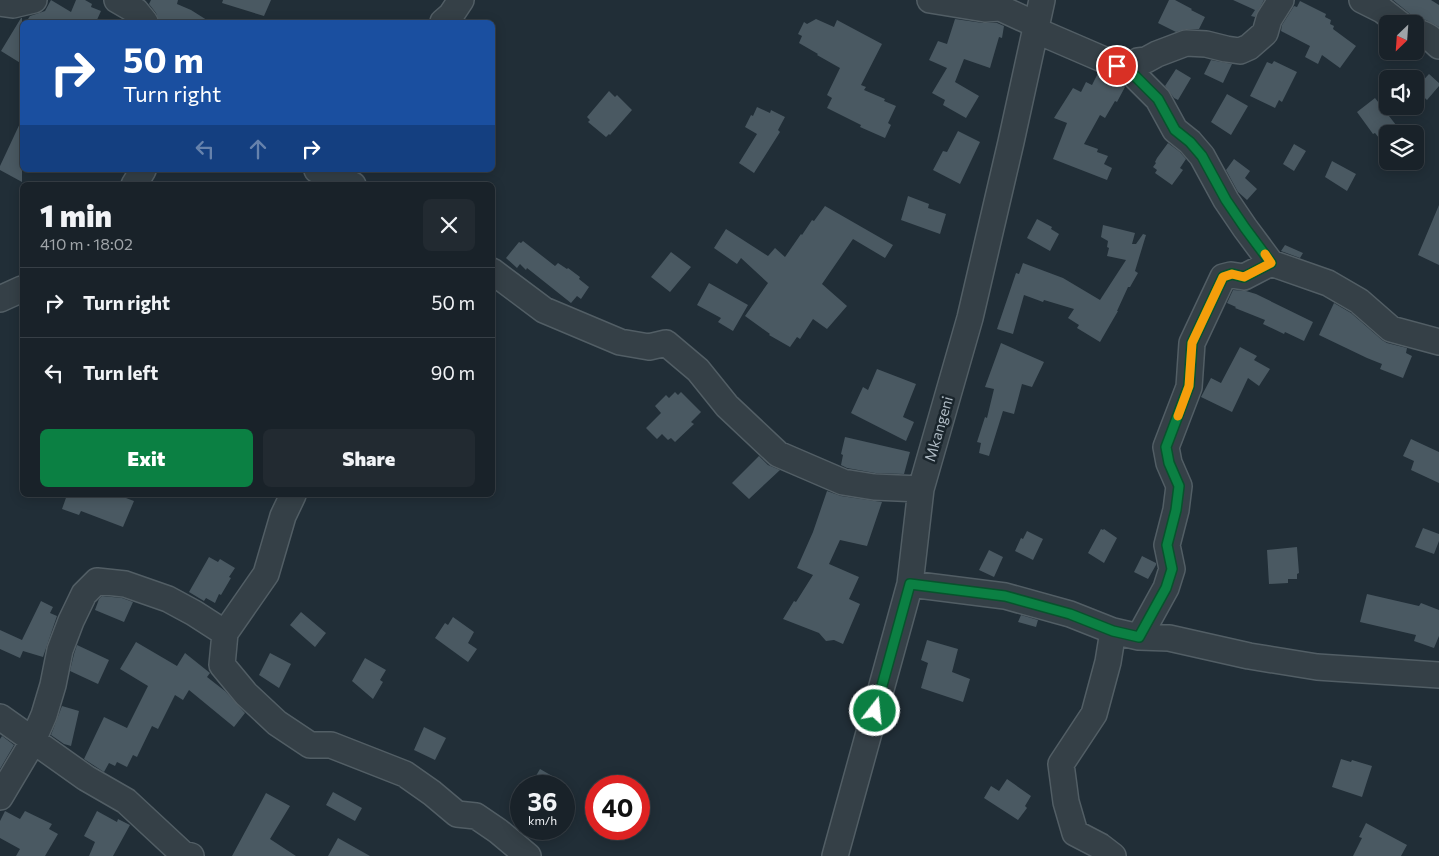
<!DOCTYPE html>
<meta charset="utf-8">
<style>
:root{--surface:#192229;--page:#222a31;--text:#f1f3f6;--muted:#9fa4a8;--line:#373f46;--accent:#0b8043}
body{margin:0;font-family:Commissioner,sans-serif;background:var(--page);color:var(--text);height:100vh;display:flex;flex-direction:column;font-size:19px;white-space:nowrap}
*{box-sizing:border-box;margin:0}
p{font-size:16px;color:var(--muted)}
.icon{flex:none;width:28px;height:28px;fill:none;stroke:currentColor;stroke-width:2;stroke-linecap:round;stroke-linejoin:round}
.map{position:relative;flex:1;overflow:hidden}
.drawer{position:absolute;left:20px;top:182px;width:475px;height:315px;display:flex;flex-direction:column;background:var(--surface);border-radius:8px;box-shadow:0 2px 12px #0003,0 0 0 1px var(--line)}
.drawer>*{flex:none}
.guide{position:absolute;left:20px;top:20px;width:475px;height:152px;border-radius:8px;box-shadow:0 2px 12px #0003,0 0 0 1px var(--line);background:#1a4fa0;color:#fff;overflow:hidden}
.needle{width:32px;rotate:205deg}
.buttons{position:absolute;left:1379px;top:15px;display:grid;gap:10px}
.buttons a{display:grid;place-items:center;width:45px;height:45px;border-radius:8px;background:var(--surface);box-shadow:0 2px 12px #0003,0 0 0 1px var(--line);font-size:25px}
.speed{position:absolute;left:510px;top:775px;display:flex;gap:10px;font-size:25px;font-weight:700;text-align:center}
.speed>*{display:grid;place-content:center;width:65px;height:65px;border-radius:50%;background:var(--surface);box-shadow:0 2px 12px #0003,0 0 0 1px var(--line);line-height:1}
.speed small{font-size:12px;font-weight:400}
.speed .limit{border:8px solid #d22;background:#fff;color:#111}
.pin{position:absolute;display:grid;place-items:center;width:42px;height:42px;color:#fff;margin:-21px;border:2px solid #fff;border-radius:50%;box-shadow:0 1px 5px #0007}
.me{position:absolute;width:55px;margin:-28px;rotate:16deg;stroke-linejoin:round;filter:drop-shadow(0 0 4px #0008)}
.turn{display:flex;align-items:center;gap:18px;height:105px;padding:0 20px;font-size:22px}
.turn .icon{width:65px;height:65px;stroke-width:2.5}
.turn b{display:block;font-size:35px;line-height:42px}
.lanes{display:flex;align-items:center;height:48px;padding:0 20px;background:#0003;justify-content:center;gap:25px;direction:ltr}
.lanes .off{opacity:.35}
.round{display:grid;place-items:center;flex:none;width:52px;height:52px;border-radius:8px;background:var(--page)}
.overview{display:flex;align-items:center;justify-content:space-between;height:85px;padding:0 20px}
h1{font-size:30px;font-weight:800;line-height:38px}
.primary-button{display:flex;gap:10px;margin-top:auto;padding:10px 20px}
.primary-button a{flex:1;height:58px;border-radius:8px;background:var(--accent);color:#fff;font-size:20px;font-weight:800;line-height:58px;text-align:center}
.primary-button a+a{background:var(--page);color:var(--text)}
ul{padding:0;list-style:none}
li{display:flex;align-items:center;gap:15px;height:70px;padding:0 20px;border-top:1px solid var(--line)}
li div{flex:1}
li b{display:block;font-size:19px}
li em{font-style:normal}
.map>svg:first-child{display:block}
.building{fill:#4a5962}
.lines{fill:none;stroke-linecap:round;stroke-linejoin:round}
.minor-casing{stroke:#525e65;stroke-width:28}
.minor{stroke:#354047;stroke-width:25}
.route-casing{stroke:#07532c;stroke-width:12}
.route{stroke:#0b8043;stroke-width:9}
.slow{stroke:#f59e0b;stroke-width:9}
.labels{text-anchor:middle;stroke-width:5;stroke-linejoin:round;paint-order:stroke}
.street-label{font-size:15px;fill:#afbbc4;stroke:#1a252c}
</style>
<div class="map">
<svg width="1439" height="856" viewBox="0 0 1439 856">
<rect width="100%" height="100%" fill="#212e37"/>
<path class="building" d="M51 0 71 12 76 0H85L92 4 91 7 101 11 96 22H26L30 16 45 11Z
M151 0H178L177 4 191 10 210 22H159L156 13 149 4Z
M223 0H271L264 16 222 3Z
M1169 0H1175L1192 9 1191 10 1205 17 1199 29H1186L1176 32 1158 23Z
M1233 0H1264L1255 17 1251 16 1255 10Z
M1393 0H1431L1439 5V27L1426 20 1413 18 1409 13Z
M1300 1 1326 14 1325 17 1331 20 1330 24 1334 26 1333 29 1356 46 1340 68 1322 55 1318 64 1305 57 1310 46 1281 31 1282 25 1294 6 1297 7Z
M21 18H22V64L1 51Z
M816 19 834 27 837 20 882 44 861 85 866 87 864 90 885 99 884 101 896 106 888 123 891 125 885 138 860 127 861 125 827 108 832 98 827 95 840 68 817 55 818 54 799 43 802 36 798 34 804 22 807 24Z
M955 19 983 23H997L1004 26 1002 38 999 37 990 68 964 59 955 82 979 96 966 118 943 105 945 100 932 93 947 68 929 60 938 41 947 44Z
M1211 60 1232 64 1223 83 1204 74Z
M1274 61 1297 72 1282 102 1279 100 1275 108 1250 96 1267 62 1272 64Z
M1176 69 1191 78 1178 100 1174 98 1165 86Z
M1098 73 1122 83 1125 87 1117 102 1115 101 1105 118 1100 115 1084 144 1098 149 1097 152 1108 156 1104 164 1112 168 1107 180 1053 159 1067 123 1054 118 1073 88 1081 92 1086 82 1092 85Z
M1429 74 1439 83V86L1427 100 1415 89Z
M609 91 615 97 617 95 632 110 610 135 609 134 606 137 588 122 590 120 587 117Z
M1227 94 1248 106 1231 135 1211 122Z
M1375 98 1396 125 1379 138 1375 133 1373 134 1357 112Z
M757 107 770 113 771 110 785 117 778 130 780 132 754 173 739 163 757 134 745 127 751 115 753 116Z
M22 119V182L0 170V166Z
M958 131 980 142 960 184 933 170 943 151 947 152Z
M1168 143 1180 152 1186 159 1180 168 1183 170 1172 185 1155 173 1157 170 1153 167 1156 163 1155 162 1157 158Z
M1294 144 1306 151 1294 171 1283 164Z
M1234 159 1250 171 1245 178 1257 189 1247 200 1238 192 1226 170Z
M1332 161 1356 174 1347 191 1325 177Z
M908 196 929 204 928 208 946 214 940 234 901 220Z
M1439 205V265L1418 255Z
M825 206 893 245 885 258 853 239 822 284 847 306 827 329 813 319 800 339 797 337 790 347 769 335 770 334 745 316 768 283 741 258 737 264 714 248 726 229 768 256 775 248 785 257 801 234 802 235 812 220 814 221Z
M1037 219 1052 227 1051 229 1059 234 1050 251 1027 238Z
M1103 225 1135 233 1132 244H1136L1143 234 1146 235 1135 271 1138 273 1130 287H1128L1117 311H1118L1100 342 1077 328 1079 325 1068 318 1074 309 1044 300 1043 302 1024 295 1013 334 997 329 1016 273 1019 274 1023 263 1063 278 1100 300 1126 260 1107 256 1109 248 1107 247 1108 241 1101 237Z
M523 241 555 266 558 263 567 269 568 268 580 277 579 279 589 287 581 299 577 296 571 303 527 268 526 270 520 264 517 268 506 258 519 242 521 243Z
M1285 245 1303 253 1300 258 1281 251Z
M671 252 691 267 670 292 651 277Z
M709 283 748 305 733 331 718 322 721 318 697 305Z
M1233 290 1246 291 1256 294 1313 322 1304 341 1285 332 1284 334 1263 324 1265 320 1235 308 1236 307 1227 303Z
M1334 303 1351 313 1382 340 1387 343 1407 348 1406 353 1412 356 1403 378 1380 369 1382 364 1367 358 1319 335Z
M1001 343 1044 362 1032 387 1022 384 1014 414 1003 411 989 456 979 453 981 443 977 442 985 417 987 418 994 389 985 387Z
M1240 347 1257 356 1254 360 1270 369 1259 386 1248 378 1232 412 1201 397 1211 378 1221 383Z
M877 369 916 384 903 417 914 422 906 441 851 413 863 387 868 390Z
M675 392 678 395 681 392 701 412 691 422 694 424 675 442 671 438 668 440 662 434 657 439 646 428 661 413 655 406 666 395 669 398Z
M845 437 910 452 904 474 875 473 847 468 841 465 843 455 841 454Z
M1411 439 1439 452V483L1411 470 1414 461 1403 456Z
M759 456 768 465 780 470 749 499 732 483Z
M827 491 841 496 882 502 867 546 840 540 829 564 859 577 849 599 860 604 843 644 834 640 826 641 819 633 783 619 794 601 796 602 813 575 797 568 813 532Z
M67 495H118L134 501 123 527 81 511 79 515 62 509Z
M1423 528 1439 534V541L1434 554 1415 547Z
M1101 529 1103 530 1104 529 1117 538 1104 563 1088 553Z
M1027 531 1043 539 1033 560 1015 551 1021 538 1023 539Z
M1297 547 1299 573 1297 574V579H1288V583L1269 584 1267 550Z
M989 550 1003 557 994 577 979 570Z
M1142 556 1156 563V565L1148 579 1134 572Z
M209 557 218 562 220 559 235 568 229 577 231 578 221 595 219 594 215 603 206 598 204 601 189 592Z
M1367 594 1419 606 1421 603 1439 610V636L1434 648 1414 641 1416 635 1360 622Z
M102 596 122 598 133 602 124 622 95 610 99 599Z
M41 601 53 607 50 613 57 616 43 657 23 651 20 658 0 649V630L22 640Z
M301 612 326 633 315 647 290 625Z
M1021 615 1038 620 1036 627 1018 622Z
M453 617 474 632 468 643 477 649 468 662 435 638 445 623 448 625Z
M927 640 958 649 952 672 970 679 963 702 921 688 928 663 921 660Z
M136 642 177 666 185 653 210 673 207 677 225 691 245 713 234 727 189 690 183 700 175 695 158 729 152 726 137 757 133 755 127 767 117 762 115 766 109 763 104 772 84 759 104 717 127 728 148 686 120 669Z
M77 645 109 660 98 684 70 671 74 654Z
M270 653 291 664 279 688 259 675Z
M365 658 386 670 380 680 383 682 373 699 352 681Z
M62 706 79 711 71 746 64 744 51 735Z
M424 727 446 738 435 760 414 750Z
M2 736 14 745 0 769V739Z
M1341 759 1351 762 1352 760 1372 766 1362 797 1332 787Z
M540 769 554 777 549 786H530Z
M1007 779 1031 796 1025 806 1027 808 1018 820 984 798 991 786 999 791Z
M333 792 362 808 355 821 326 805Z
M266 793 290 806 270 839 296 856H232Z
M5 811 20 819 25 811 52 824 49 829 58 834 45 856H16L20 849 0 838V821Z
M97 811 117 822 118 819 130 825 113 856H89L95 842 84 836Z
M1366 823 1407 845 1401 856H1353L1362 838 1359 837Z
M338 838 370 856H328Z"/>
<g class="lines">
<g class="minor-casing">
<path id="minor" d="M117 0 136 11 145 22
M930 0 985 9 1000 8 1037 25
M1362 0 1382 10 1400 24
M0 3 13 5 34 0
M443 22 451 15 461 0
M1035 30 1130 71 1158 99 1175 130 1190 142 1202 156 1226 200 1245 228 1271 263
M1415 32C1425 33 1432 39 1439 46
M1130 71 1138 61 1146 60 1157 54 1186 43 1206 44 1226 49 1240 51 1249 47 1265 33 1269 19 1281 0
M317 170 353 185
M134 185 143 170
M492 271 544 310 620 342 649 347 666 343 698 370 727 406 778 454 843 482 874 487 921 489
M0 299 22 289
M293 495 283 516 266 574 225 633 222 665 246 694 277 723 310 745H331L405 774 432 793 457 814 476 816 498 831 528 856
M910 584 1005 596 1070 614 1113 631 1139 637 1169 638 1249 656 1317 667 1439 675
M1139 637 1166 588 1172 569 1167 545 1176 510 1179 486 1169 463 1166 447 1189 387 1192 343 1223 277 1231 275 1244 277 1271 263 1328 283 1359 301 1391 329 1439 342
M0 717 86 778 126 801 183 854 191 856
M0 797 31 745 44 715 53 685 60 650 71 621 84 594 97 581 125 584 168 599 194 613 225 633
M835 856 910 584 921 489 970 318 1011 142 1042 0
M1113 856 1100 846 1075 833 1066 802 1061 764 1094 714 1108 662 1113 631"/>
</g>
<use href="#minor" class="minor"/>
</g>
<g class="lines">
<g class="route-casing">
<path id="route" d="M875 711 910 584 1005 596 1070 614 1113 631 1139 637 1166 588 1172 569 1167 545 1176 510 1179 486 1169 463 1166 447 1189 386 1192 343 1223 277 1232 274 1244 277 1271 263 1245 228 1226 200 1202 156 1190 142 1175 130 1158 99 1130 71 1117 66"/>
</g>
<use href="#route" class="route"/>
<path class="slow" d="M1178 416 1189 386 1192 343 1223 277 1232 274 1244 277 1271 263 1265 254"/>
</g>
<g class="labels">
<g class="street-label">
<text transform="translate(939 429) rotate(-74)" y="5">Mkangeni</text>
</g>
</g>
</svg>
<div class="buttons">
<a><svg class="needle" viewBox="-14 -14 28 28"><path d="M0-13l5 13h-10z" fill="#e53935"/><path d="M0 13l5-13h-10z" fill="#9fa4a8"/></svg></a>
<a><svg class="icon" aria-label="sound" viewBox="0 0 24 24"><path d="M4 9h4l5-4v14l-5-4H4zM17 9q2 3 0 6"/></svg></a>
<a><svg class="icon" aria-label="layers" viewBox="0 0 24 24"><path d="M12 4l9 5-9 5-9-5zM3 14l9 5 9-5"/></svg></a>
</div>
<div class="speed"><div>36<small>km/h</small></div><div class="limit">40</div></div>
<div class="pin" style="left:1117px;top:66px;background:#d93025"><svg class="icon" aria-label="arrive" viewBox="0 0 24 24"><path d="M6 21V4h12l-3 4 3 4H6"/></svg></div>
<svg class="me" style="left:875px;top:711px" viewBox="-20 -20 40 40"><circle r="17" fill="#0b8043" stroke="#fff" stroke-width="3"/><path d="M0-11L8 9 0 5-8 9z" fill="#fff"/></svg>
<div class="guide">
<div class="turn"><svg class="icon" aria-label="right" viewBox="0 0 24 24"><path d="M7 20v-9h11M14 6l5 5-5 5"/></svg><div><b>50 m</b>Turn right</div></div>
<div class="lanes"><svg class="icon off" aria-label="left" viewBox="0 0 24 24"><path d="M17 20v-9H6M10 6l-5 5 5 5"/></svg><svg class="icon off" aria-label="ahead" viewBox="0 0 24 24"><path d="M12 20V5M6 11l6-6 6 6"/></svg><svg class="icon" aria-label="right" viewBox="0 0 24 24"><path d="M7 20v-9h11M14 6l5 5-5 5"/></svg></div>
</div>
<section class="drawer">
<div class="overview"><div><h1>1 min</h1><p>410 m · 18:02</p></div><a class="round"><svg class="icon" aria-label="close" viewBox="0 0 24 24"><path d="M6 6l12 12M18 6L6 18"/></svg></a></div>
<ul>
<li><svg class="icon" aria-label="right" viewBox="0 0 24 24"><path d="M7 20v-9h11M14 6l5 5-5 5"/></svg><div><b>Turn right</b></div><em>50 m</em></li>
<li><svg class="icon" aria-label="left" viewBox="0 0 24 24"><path d="M17 20v-9H6M10 6l-5 5 5 5"/></svg><div><b>Turn left</b></div><em>90 m</em></li>
</ul>
<div class="primary-button"><a>Exit</a><a>Share</a></div>
</section>
</div>
